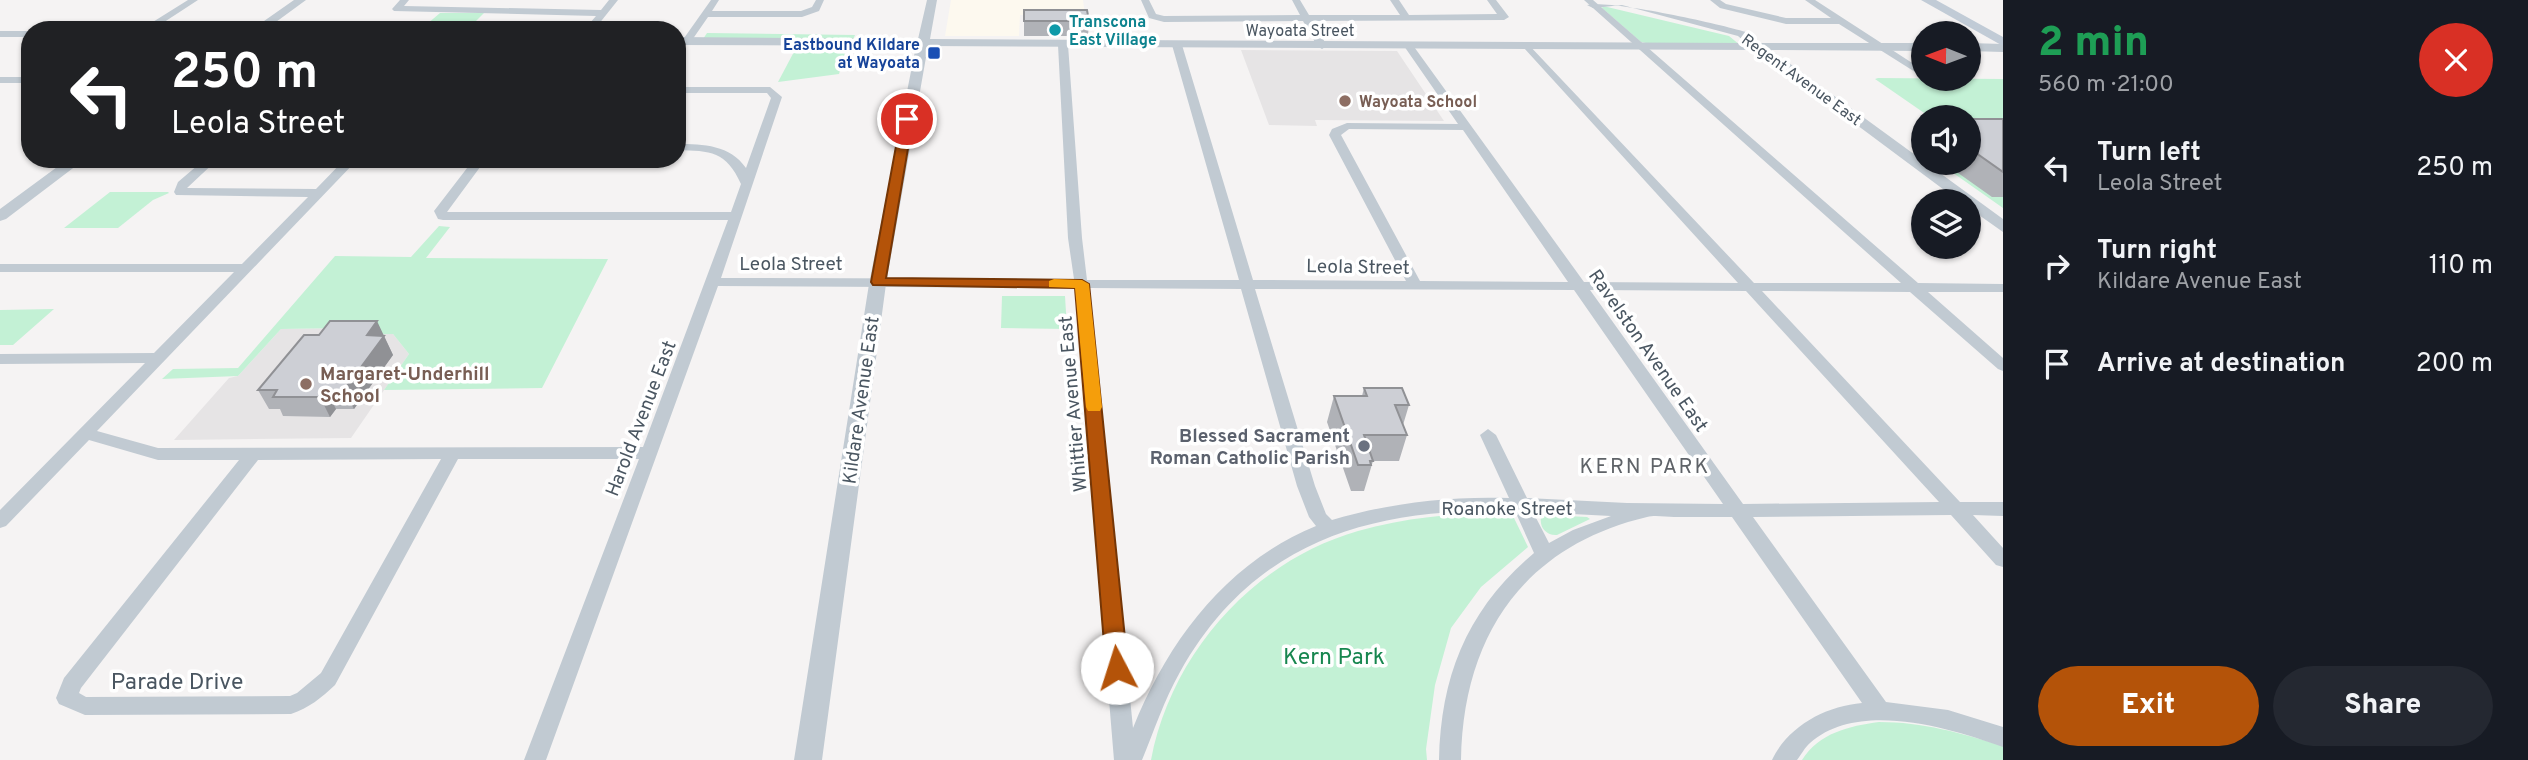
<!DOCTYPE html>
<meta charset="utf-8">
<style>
:root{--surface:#171b24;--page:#242831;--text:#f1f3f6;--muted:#9ea1a6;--accent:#b45309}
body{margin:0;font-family:Overpass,sans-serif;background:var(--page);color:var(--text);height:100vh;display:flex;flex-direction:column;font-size:26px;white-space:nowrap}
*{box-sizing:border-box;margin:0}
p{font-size:23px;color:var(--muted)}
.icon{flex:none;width:38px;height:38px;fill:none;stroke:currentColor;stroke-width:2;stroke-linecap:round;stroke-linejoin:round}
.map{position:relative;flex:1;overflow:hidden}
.sheet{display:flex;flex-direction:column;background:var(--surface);width:525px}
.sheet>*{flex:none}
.guide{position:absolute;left:21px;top:21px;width:665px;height:147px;border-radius:28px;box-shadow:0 2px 5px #0004;background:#202124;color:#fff;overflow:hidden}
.needle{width:46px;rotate:271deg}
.tools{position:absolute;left:1911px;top:21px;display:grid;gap:14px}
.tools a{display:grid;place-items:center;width:70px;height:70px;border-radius:50%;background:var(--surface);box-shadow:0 2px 5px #0004;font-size:35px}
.pin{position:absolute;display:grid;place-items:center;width:60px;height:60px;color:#fff;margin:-30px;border:4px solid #fff;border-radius:50%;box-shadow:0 2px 7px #0007}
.me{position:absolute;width:77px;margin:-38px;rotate:355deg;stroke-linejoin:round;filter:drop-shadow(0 0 5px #0008)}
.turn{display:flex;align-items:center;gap:24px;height:147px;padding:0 35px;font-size:32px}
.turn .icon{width:91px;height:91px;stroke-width:2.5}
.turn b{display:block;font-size:49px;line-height:60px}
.round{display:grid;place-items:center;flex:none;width:74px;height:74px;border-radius:37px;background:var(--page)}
.overview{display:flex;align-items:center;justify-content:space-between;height:119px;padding:0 35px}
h1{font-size:42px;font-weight:800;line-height:52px;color:#1e9e55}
.primary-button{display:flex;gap:14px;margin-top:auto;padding:14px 35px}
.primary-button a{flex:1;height:80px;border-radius:42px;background:var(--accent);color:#fff;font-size:28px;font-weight:800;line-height:80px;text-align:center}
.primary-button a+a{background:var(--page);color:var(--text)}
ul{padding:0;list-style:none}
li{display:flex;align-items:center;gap:21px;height:98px;padding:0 35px}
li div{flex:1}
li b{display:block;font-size:26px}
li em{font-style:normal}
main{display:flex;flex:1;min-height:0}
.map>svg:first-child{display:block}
.commercial{fill:#fdf9ef}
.education{fill:#e6e4e5}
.green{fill:#c3f1d5}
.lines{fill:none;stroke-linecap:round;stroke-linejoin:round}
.minor{fill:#c1cad2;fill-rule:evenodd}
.tertiary{fill:#c1cad2;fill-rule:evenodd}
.secondary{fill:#c1cbd6;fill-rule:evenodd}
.wall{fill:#b0b2b7}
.shaded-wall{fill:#909195}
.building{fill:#cdcfd5;stroke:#909195;stroke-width:2}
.route{fill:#b45309;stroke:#753606;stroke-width:2}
.slow{fill:#f59e0b}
.culture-dot{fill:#0f9aa8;stroke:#fff;stroke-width:2.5}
.transit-dot{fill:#1a4fb4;stroke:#fff;stroke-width:2.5}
.education-dot{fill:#8d6e63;stroke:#fff;stroke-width:2.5}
.worship-dot{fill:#6b7280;stroke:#fff;stroke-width:2.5}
.labels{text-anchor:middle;stroke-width:7;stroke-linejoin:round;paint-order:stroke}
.far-culture-label{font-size:16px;font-weight:bold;fill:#0d838f;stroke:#fff;text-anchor:start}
.far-street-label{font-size:16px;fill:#4a5661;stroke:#fff}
.far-transit-label{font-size:16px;font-weight:bold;fill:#164399;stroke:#fff;text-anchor:end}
.far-education-label{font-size:16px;font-weight:bold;fill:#785e54;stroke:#fff;text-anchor:start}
.street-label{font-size:19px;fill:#4a5661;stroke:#fff}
.education-label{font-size:19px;font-weight:bold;fill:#785e54;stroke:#fff;text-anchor:start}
.worship-label{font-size:19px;font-weight:bold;fill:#5b616d;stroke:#fff;text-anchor:end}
.neighbourhood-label{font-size:21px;letter-spacing:2px;fill:#5f6368;stroke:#fff}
.near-park-label{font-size:23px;fill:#17864f;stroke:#fff}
.near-street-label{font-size:23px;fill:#4a5661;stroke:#fff}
</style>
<main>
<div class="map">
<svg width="2003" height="760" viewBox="0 0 2003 760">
<rect width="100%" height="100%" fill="#f5f3f3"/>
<path class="commercial" d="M951 0H1083L1085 15H1020L1019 36H945Z"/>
<path class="education" d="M1241 50 1397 51 1444 121 1315 120 1317 126 1269 125Z
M344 328 340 334H393L409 354 351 438 174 440 229 378 238 376 281 329Z"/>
<path class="green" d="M1603 6 1729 36 1740 45 1651 44 1641 42 1602 8Z
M440 13H484L467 30H315H420Z
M707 33 855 35 853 40 703 39Z
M796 48 846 49 839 74 778 82Z
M1878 78 2003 79V208L1939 163H1969V117H1930L1875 79Z
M110 192H168L169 193 153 200 118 228H64Z
M439 226 450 227 426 258 608 259 542 388 384 390 409 354 393 334 339 335 343 328 281 329 238 376 162 379 173 369 238 368 335 256 411 257Z
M1002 296H1065L1067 329 1001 328Z
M54 309 13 345H0V310Z
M1500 513 1514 518 1528 547 1481 587 1451 628 1435 685 1426 749 1427 760H1151C1171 654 1253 561 1358 531 1404 518 1452 513 1500 513Z
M1546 515 1587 517 1590 519 1557 535C1547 536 1539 528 1541 517Z
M1879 722C1923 722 1961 733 2003 746V760H1802C1819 733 1849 726 1879 722Z"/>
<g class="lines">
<path class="minor" d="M188 0H198L152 30H140Z
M400 0H409L404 6 601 10 609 0H618L594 30H584L596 16 394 11 392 9Z
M711 0H719L712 11H801L812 7 816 0H824L819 11 802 17H708L690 43H684L682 41Z
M1141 0H1149L1156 14 1164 16 1300 15 1292 0H1300L1309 15H1400L1390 0H1399L1409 15 1497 14 1487 0H1496L1509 17 1504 20 1313 21 1327 46 1322 49 1317 46 1303 21 1164 22 1149 18Z
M1584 0H1593L1918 283 2003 284V292H1928L2003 358V371L1998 369 1910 292 1762 291 1960 502H2003V516L1973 515 2003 548V567L1996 565 1951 515 1753 517 1886 702 1948 710 2003 727V747C1949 728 1859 700 1810 743 1805 747 1801 755 1797 760H1772C1788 726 1826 706 1862 703L1732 517C1713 517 1693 517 1674 517 1666 517 1655 515 1647 517 1524 546 1463 636 1461 760H1439C1441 674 1468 609 1534 553L1515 511C1372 507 1254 540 1180 672 1164 700 1154 731 1142 760H1114L1075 288 718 286 546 760H524L639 459H458L335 685C321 698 309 708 291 714L85 715 59 704 56 698 64 678 239 460H158L89 440 6 526 0 528V510L145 363 0 364V354L154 353 234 272H0V264H242L308 197 176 195 174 192 178 182 205 159H218L187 188 316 189 345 159H358L97 431 158 448 643 447 728 220H443L438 219 434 211 474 159H486L447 212H731L741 184C726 151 711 151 677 150V144C704 144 730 145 746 168L771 98 767 93H677V87H770L782 97 721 278 1074 279 1068 238 1058 45 1063 42 1068 45 1082 238 1087 280H1239L1172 45 1177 42 1182 45 1253 280 1406 281 1329 135 1332 129 1347 123 1458 124 1404 46 1409 43 1412 44 1584 282 1738 283 1524 48V44L1527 43 1754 283H1901ZM1349 129 1463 130 1568 282 1420 281 1341 135ZM1089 288 1241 289 1297 486 1309 517 1316 526C1226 563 1168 641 1133 728ZM1255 289 1574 290 1723 504 1627 503 1527 498 1496 435 1488 429 1480 435 1509 498C1449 496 1389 503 1332 520L1326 514 1315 486ZM1590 290 1746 291 1939 502 1743 504ZM441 459 321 673 297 693 290 696 86 697 79 693 81 688 258 460ZM1533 512 1611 516 1573 530 1549 543Z
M1710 0H1720L1726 4 1786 18H1831L1805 0H1815L1923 70V77L1839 24H1786L1720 8Z
M0 31H30V37H0Z
M0 77H30V83H0Z"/>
<path class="tertiary" d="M294 0H306L265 30H251Z
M927 0H937L930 39 1746 43 1738 36 1622 5 1593 8 1587 5C1612 0 1715 23 1746 32L1761 43H1923V51L1771 50 2003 219V232L1969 208V201H1959L1756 50 928 46 886 284 822 760H794L869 284 916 46 677 45V37L918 39Z
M1969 43 2003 44V52L1969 51Z
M68 159H85L6 219 0 221V209Z"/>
<path class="secondary" d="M1921 0H1936L2003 37V46Z"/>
</g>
<path class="wall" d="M1024 10 1089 21 1088 36H1024Z
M1969 119H2003V197H1992L1944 163H1969Z
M1923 124V148L1913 141Z
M319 335 384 336 393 355 354 409H336L330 417 283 416 280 409H269L258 390Z
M1364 388 1409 405 1403 425 1407 435 1399 461H1373L1364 491H1351L1327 422 1334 396H1362Z"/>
<path class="shaded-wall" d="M377 321 393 355 354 409 344 390 367 335Z
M326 390 336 409 330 417 320 397Z"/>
<path class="building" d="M1024 10H1087L1089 21H1024Z
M1969 119H2003V172L1969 148Z
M330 321H377L367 335 384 336 344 390H326L320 397H273L277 390H258L304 335H319Z
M1364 388H1402L1409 405H1395L1407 435H1364L1373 461H1370L1371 465H1358L1334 396H1367Z"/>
<path class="route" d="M907 115 913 119 886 278 1082 280 1089 284 1128 668 1124 675 1117 677 1110 675 1106 668 1075 288 873 285 871 282 901 119Z"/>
<path class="slow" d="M1054 279 1082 280 1089 284 1102 407 1100 411H1088L1086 407 1075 288 1049 287V281Z"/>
<circle class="culture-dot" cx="1055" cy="30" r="7"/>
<rect class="transit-dot" x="927" y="46" width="14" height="14" rx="3.5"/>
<g class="education-dot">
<circle cx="1345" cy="101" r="7"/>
<circle cx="306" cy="384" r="7"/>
</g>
<circle class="worship-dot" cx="1364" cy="446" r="7"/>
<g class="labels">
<g class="far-culture-label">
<text x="1069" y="27">Transcona<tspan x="1069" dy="18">East Village</tspan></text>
</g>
<g class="far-street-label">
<text x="1300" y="36">Wayoata Street</text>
<text transform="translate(1802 79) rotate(36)" y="6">Regent Avenue East</text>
</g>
<g class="far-transit-label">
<text x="920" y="50">Eastbound Kildare<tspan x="920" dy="18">at Wayoata</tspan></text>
</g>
<g class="far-education-label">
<text x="1359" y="107">Wayoata School</text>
</g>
<g class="street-label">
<text x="791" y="270">Leola Street</text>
<text transform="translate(1358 266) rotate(1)" y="7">Leola Street</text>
<text transform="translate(1649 350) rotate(55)" y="7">Ravelston Avenue East</text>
<text transform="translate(860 400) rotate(-82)" y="7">Kildare Avenue East</text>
<text transform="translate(1072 404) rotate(-95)" y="7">Whittier Avenue East</text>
<text transform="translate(640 418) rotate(-69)" y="7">Harold Avenue East</text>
<text x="1507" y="515">Roanoke Street</text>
</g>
<g class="education-label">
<text x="320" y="380">Margaret-Underhill<tspan x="320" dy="22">School</tspan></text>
</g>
<g class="worship-label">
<text x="1350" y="442">Blessed Sacrament<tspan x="1350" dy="22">Roman Catholic Parish</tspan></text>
</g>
<g class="neighbourhood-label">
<text x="1645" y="473">KERN PARK</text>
</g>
<g class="near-park-label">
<text x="1334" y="664">Kern Park</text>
</g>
<g class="near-street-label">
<text x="177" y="689">Parade Drive</text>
</g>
</g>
</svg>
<div class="tools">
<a><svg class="needle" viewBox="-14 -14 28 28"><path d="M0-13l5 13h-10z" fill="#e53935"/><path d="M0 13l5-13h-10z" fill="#9ea1a6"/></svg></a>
<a><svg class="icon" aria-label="sound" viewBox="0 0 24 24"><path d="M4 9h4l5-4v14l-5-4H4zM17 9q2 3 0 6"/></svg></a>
<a><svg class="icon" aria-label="layers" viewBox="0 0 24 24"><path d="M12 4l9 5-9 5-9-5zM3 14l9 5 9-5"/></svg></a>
</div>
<div class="pin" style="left:907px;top:119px;background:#d93025"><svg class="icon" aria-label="arrive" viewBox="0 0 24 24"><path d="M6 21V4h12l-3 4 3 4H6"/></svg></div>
<svg class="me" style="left:1117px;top:668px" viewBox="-20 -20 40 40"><circle r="19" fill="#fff"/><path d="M0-13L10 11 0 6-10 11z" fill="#b45309"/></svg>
<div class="guide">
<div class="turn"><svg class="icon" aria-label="left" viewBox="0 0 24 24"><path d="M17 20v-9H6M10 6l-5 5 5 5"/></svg><div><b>250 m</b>Leola Street</div></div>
</div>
</div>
<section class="sheet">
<div class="overview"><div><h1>2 min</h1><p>560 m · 21:00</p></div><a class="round" style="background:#d93025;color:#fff"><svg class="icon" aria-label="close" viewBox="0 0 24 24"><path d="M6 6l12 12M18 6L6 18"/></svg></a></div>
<ul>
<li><svg class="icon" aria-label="left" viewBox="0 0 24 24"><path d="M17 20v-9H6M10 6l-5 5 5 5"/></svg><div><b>Turn left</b><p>Leola Street</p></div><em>250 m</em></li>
<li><svg class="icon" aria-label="right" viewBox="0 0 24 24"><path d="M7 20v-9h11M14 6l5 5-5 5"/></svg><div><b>Turn right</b><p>Kildare Avenue East</p></div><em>110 m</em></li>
<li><svg class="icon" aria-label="arrive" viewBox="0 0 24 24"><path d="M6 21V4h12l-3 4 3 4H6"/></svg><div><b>Arrive at destination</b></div><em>200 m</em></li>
</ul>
<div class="primary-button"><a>Exit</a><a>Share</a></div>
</section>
</main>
